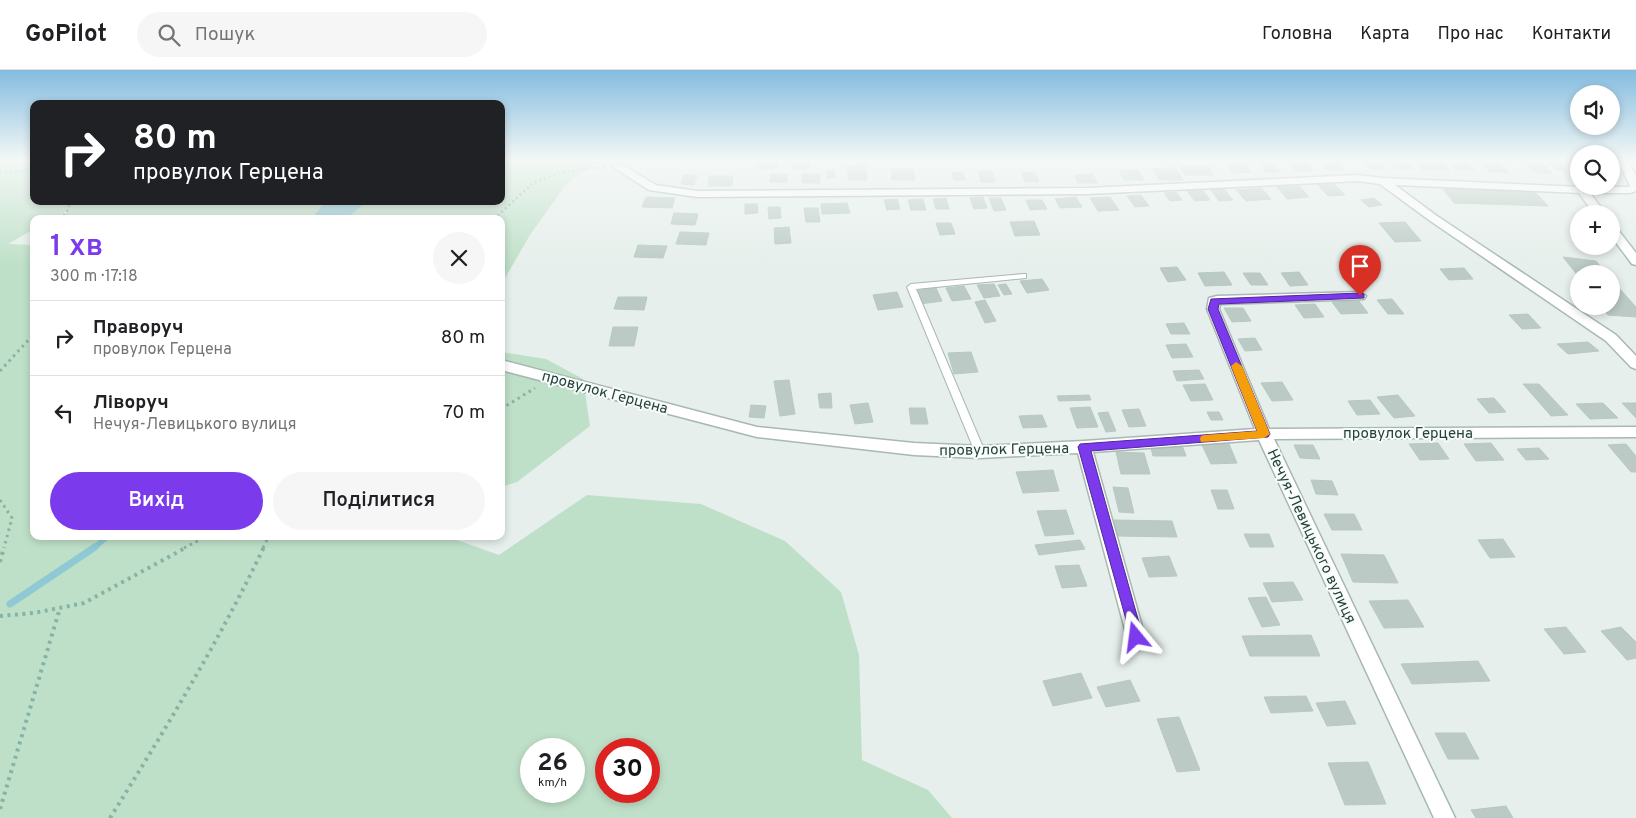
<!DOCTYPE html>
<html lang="uk">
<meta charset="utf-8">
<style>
:root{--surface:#fff;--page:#f6f6f6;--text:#202124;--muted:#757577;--line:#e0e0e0;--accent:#7c3aed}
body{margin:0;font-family:Overpass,sans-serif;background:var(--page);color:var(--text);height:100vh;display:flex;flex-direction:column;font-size:19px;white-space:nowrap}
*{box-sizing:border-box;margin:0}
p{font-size:16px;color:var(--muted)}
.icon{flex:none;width:28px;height:28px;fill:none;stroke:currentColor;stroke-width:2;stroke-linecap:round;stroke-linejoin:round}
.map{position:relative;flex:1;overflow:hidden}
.details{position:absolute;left:30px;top:145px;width:475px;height:325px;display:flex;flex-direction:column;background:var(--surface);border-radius:10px;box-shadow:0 2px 8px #0003}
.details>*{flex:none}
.banner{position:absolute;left:30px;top:30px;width:475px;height:105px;border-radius:10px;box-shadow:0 2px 8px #0003;background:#202124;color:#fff;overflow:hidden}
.buttons{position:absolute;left:1570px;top:15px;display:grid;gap:10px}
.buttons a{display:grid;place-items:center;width:50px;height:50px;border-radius:50%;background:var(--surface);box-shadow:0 2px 8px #0003;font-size:25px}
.speed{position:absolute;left:520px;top:668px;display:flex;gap:10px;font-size:25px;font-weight:700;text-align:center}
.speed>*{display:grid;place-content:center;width:65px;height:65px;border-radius:50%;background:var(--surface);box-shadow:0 2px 8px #0003;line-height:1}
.speed small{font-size:12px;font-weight:400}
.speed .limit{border:8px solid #d22;background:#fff;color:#111}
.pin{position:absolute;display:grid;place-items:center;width:42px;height:42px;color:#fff;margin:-51px -21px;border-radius:50% 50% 50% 0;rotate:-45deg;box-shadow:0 0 5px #0007}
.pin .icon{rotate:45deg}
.me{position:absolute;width:55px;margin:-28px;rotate:344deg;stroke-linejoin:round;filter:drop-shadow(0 0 4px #0008)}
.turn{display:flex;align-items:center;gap:18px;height:105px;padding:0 20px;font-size:22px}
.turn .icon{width:65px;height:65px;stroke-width:2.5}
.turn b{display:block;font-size:35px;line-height:42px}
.round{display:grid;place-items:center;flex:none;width:52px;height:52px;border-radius:26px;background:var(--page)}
.head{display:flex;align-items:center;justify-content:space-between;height:85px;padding:0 20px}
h1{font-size:30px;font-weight:600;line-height:38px;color:var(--accent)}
.cta{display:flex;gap:10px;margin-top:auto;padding:10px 20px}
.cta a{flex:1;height:58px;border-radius:30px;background:var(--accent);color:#fff;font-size:20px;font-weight:600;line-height:58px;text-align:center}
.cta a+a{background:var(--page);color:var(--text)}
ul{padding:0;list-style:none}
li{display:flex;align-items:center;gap:15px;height:75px;padding:0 20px;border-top:1px solid var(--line)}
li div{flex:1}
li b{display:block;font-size:19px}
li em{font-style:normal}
header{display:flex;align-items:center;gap:30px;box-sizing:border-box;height:70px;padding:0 25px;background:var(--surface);border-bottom:1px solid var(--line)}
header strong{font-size:24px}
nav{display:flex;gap:28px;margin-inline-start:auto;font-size:18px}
.search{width:350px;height:45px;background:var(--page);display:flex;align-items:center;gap:12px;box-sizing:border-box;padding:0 18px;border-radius:28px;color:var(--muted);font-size:19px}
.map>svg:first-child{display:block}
.green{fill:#bfe0c8;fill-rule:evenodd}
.water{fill:#8ec9d4}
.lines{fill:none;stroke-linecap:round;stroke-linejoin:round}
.stream-far1{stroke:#8ec9d4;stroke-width:5.5}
.stream{stroke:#8ec9d4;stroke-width:7}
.building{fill:#bbcac4;stroke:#b8c9c2}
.lane-casing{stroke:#a8b8b2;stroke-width:2}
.street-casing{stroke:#a8b8b2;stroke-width:3}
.secondary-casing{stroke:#a4bbb3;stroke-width:3}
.path-far2{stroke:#86b3a5;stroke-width:2.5;stroke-dasharray:2 3;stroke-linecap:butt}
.path-far1{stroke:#86b3a5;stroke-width:3;stroke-dasharray:2.5 4;stroke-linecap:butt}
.path{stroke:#86b3a5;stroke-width:4;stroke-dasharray:3 4.5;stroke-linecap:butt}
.lane{fill:#fff;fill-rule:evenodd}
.street{fill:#fff;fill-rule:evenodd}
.secondary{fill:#fff;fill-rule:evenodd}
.route{fill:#7c3aed;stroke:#51269a}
.slow{fill:#f59e0b}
.labels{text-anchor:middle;stroke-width:4;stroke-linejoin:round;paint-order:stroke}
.street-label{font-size:15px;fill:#24423a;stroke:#f7fbf9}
</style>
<header>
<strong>GoPilot</strong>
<div class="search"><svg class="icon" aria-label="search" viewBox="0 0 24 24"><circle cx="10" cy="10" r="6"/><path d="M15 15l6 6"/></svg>Пошук</div>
<nav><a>Головна</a><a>Карта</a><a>Про нас</a><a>Контакти</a></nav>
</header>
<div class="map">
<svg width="1636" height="748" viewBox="0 0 1636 748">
<rect width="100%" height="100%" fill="#e6efeb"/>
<path class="green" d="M0 91H34V131H501V91L512 93V91H598L566 114 530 165 501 215V149H65L66 141 53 149H34V159L8 174 34 175V466H446L499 485 587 425 701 434 785 471 841 522 859 585 862 690 928 720 952 748H0ZM531 679H574V721H531ZM606 679H649V721H606Z
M501 282 546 289 583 309 590 356 517 412 501 417Z"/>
<path class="water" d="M326 131H367L346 149H311Z"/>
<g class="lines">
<path class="stream-far1" d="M94 478 108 466"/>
<path class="stream" d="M10 534 95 477"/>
</g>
<path class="building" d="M759 91H778V98L759 99Z
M1259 91H1272L1280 102H1266Z
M1321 91H1337L1344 100H1327Z
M1363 91H1379L1386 99H1370Z
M1388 91H1407L1414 99H1395Z
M1448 91H1466L1475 100H1457Z
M1479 91H1497L1509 102H1490Z
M1547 91H1557L1566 100H1557Z
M792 92H809V99H792Z
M1306 92 1313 101H1295L1288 93Z
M1416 92H1443L1450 100H1423Z
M1542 93 1552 103H1536L1526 94Z
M865 95 867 110H849L847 96Z
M1228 95H1246L1251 102 1233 103Z
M1208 96 1213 105H1185L1180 97Z
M1176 98 1183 110H1159L1153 99Z
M891 99H913L915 110H892Z
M827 100H835V108H827Z
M1119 100H1138L1144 110H1124Z
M978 101H992L995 112H981Z
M952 102H963L965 110H954Z
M1021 102H1035L1039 112H1025Z
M771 104H787V112H770Z
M802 104H820V113H802Z
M1093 104 1097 113H1078L1075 105Z
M684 105H697L694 115 681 114Z
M709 106H733L732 116H708Z
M1333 113 1345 125 1328 126 1317 114Z
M1299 116 1309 127 1287 129 1277 117Z
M1261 118 1271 129 1246 131 1236 120Z
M1202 119 1210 130 1195 131 1186 120Z
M1224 119 1233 130 1219 131 1211 120Z
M1443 119 1535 122 1548 136 1454 133Z
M1176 122 1182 130 1170 131 1164 123Z
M1141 125 1149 136 1135 137 1127 126Z
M646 127 675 128 672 138 642 137Z
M983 127 987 138 974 139 970 128Z
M1076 127 1082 137 1060 138 1055 129Z
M1110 127 1119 140 1098 141 1090 128Z
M946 128 949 139H936L933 129Z
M989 128H1001L1006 140 994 141Z
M1374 128 1382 135 1369 137 1361 130Z
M897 129 900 139 887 140 884 130Z
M923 129 926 140H911L908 130Z
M1026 130H1042L1047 139 1030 140Z
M847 133 850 143 822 144 821 134Z
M745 134H757L758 143 745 144Z
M768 137H780L781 148 769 149Z
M804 138H818L820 152H806Z
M674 143 698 144 695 155 671 154Z
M1034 151 1040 165 1015 166 1010 152Z
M1405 152 1421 171 1395 172 1379 153Z
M936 153H951L955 164 940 165Z
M789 157 791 173 775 174 774 158Z
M680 162 709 163 706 175 676 174Z
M638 175 667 176 663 188 634 187Z
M1563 187 1596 191 1607 204H1579V207Z
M1177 197 1186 210 1168 212 1160 198Z
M1464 198 1473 209 1449 210 1440 199Z
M1224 202 1232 215 1205 216 1198 203Z
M1299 202 1308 215 1290 216 1281 203Z
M1243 203H1260L1268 215H1251Z
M1042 209 1049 220 1027 223 1020 211Z
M1611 209 1636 237V247L1608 245 1602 236H1611Z
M994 214 1000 226 984 228 977 215Z
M1006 214 1012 224 1004 225 998 215Z
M964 216 971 229 952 231 946 218Z
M936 218 942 231 920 234 914 221Z
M897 222 903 237 878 240 873 225Z
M618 227H647L644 240 614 239Z
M1392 229 1404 244H1388L1377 230Z
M985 230 996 251 985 253 975 232Z
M1359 231 1368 243 1341 244 1332 232Z
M1315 234 1324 247 1304 248 1295 235Z
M1224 238H1243L1251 251 1232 252Z
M1528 244 1541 258 1522 259 1509 245Z
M1184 253 1190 264H1171L1166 254Z
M613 257H638L634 276H609Z
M1255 268 1262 280 1245 281 1238 269Z
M1588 272 1599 281 1568 284 1557 274Z
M1186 274 1193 287 1172 288 1166 275Z
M971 282 978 302 954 304 948 283Z
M1199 300 1204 309 1177 311 1173 301Z
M789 310 795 344 780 346 774 311Z
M1282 312 1293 330 1272 331 1261 313Z
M1205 314 1213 330 1191 331 1183 315Z
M1523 314H1539L1568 345 1551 346Z
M831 323 832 338H820L818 324Z
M1089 325 1091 330 1059 331 1057 326Z
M1398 325 1415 346 1394 348 1377 327Z
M1494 328 1506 342 1489 343 1477 329Z
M1370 330 1380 344 1357 345 1348 331Z
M868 333 873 352 855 354 850 335Z
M1603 333 1618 348 1590 349 1576 334Z
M1622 333H1636V348Z
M751 335 766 336 764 348 749 347Z
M1090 337 1098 357 1077 358 1070 338Z
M909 338H925L928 354H911Z
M1139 339 1146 356 1129 357 1122 340Z
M1108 342 1116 361 1106 362 1098 343Z
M1207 342H1219L1223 350H1211Z
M1042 345 1047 357 1023 358 1019 346Z
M1438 373 1449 389 1420 390 1409 374Z
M1491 373 1504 390 1476 391 1464 374Z
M1150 374 1182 375 1186 386H1153Z
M1229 374 1237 393 1211 394 1202 375Z
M1626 374 1636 386V402H1631L1608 375Z
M1294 375H1313L1320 389 1300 388Z
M1539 378 1549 389 1526 390 1517 379Z
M1116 382 1144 383 1150 404H1121Z
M1053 400 1059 421 1023 423 1016 402Z
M1311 410 1332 411 1338 425 1316 424Z
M1113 417 1128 418 1134 443 1119 442Z
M1211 420H1227L1234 439H1218Z
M1066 440 1074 464 1045 466 1037 441Z
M1324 444H1354L1362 460H1332Z
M1114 450 1172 451 1177 467 1118 466Z
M1244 464H1269L1274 477H1250Z
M1503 469 1515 487 1490 488 1478 470Z
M1080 470 1085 479 1039 485 1035 475Z
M1341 484 1384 485 1398 513 1353 512Z
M1169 486 1177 506 1149 507 1142 488Z
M1079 495 1087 516 1062 518 1055 496Z
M1293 512 1303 530 1272 532 1263 513Z
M1266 527 1280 555 1262 557 1248 528Z
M1408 530 1424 557 1384 558 1369 531Z
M1566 557 1586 582 1564 584 1544 559Z
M1621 557 1636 572V588L1627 590 1601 561Z
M1311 565 1320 586H1250L1242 566Z
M1478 591 1490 611 1412 614 1401 594Z
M1081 603 1092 628 1053 636 1043 611Z
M1130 610 1140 631 1106 637 1097 617Z
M1306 626 1313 641 1271 643 1264 627Z
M1345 631 1356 654 1327 656 1316 633Z
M1179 647 1200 700 1177 702 1157 649Z
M1435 663H1465L1479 689H1448Z
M1368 692 1386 734 1345 735 1328 693Z
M1506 736 1513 748H1476L1471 740Z"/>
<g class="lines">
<g class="lane-casing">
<path id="lane" d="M1023 204H1026V208L916 219 985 382 980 386 975 382 907 217 911 214Z"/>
</g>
<g class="street-casing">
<path id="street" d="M1618 91H1628L1636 106V121L1630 123H1582L1395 115 1437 146 1616 265 1636 286V299L1631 297 1606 271 1429 150 1380 114 1358 111 1087 124 697 127 649 120 613 97 614 95H622L656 115 697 121 1087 118 1358 105 1383 108 1582 117H1628L1630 116Z
M1360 222 1366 226 1364 229 1220 234 1219 239 1269 359 1636 357V367L1274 369 1455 748H1434L1259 370 1093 382 1145 567 1142 573 1136 575 1130 573 1127 567 1078 383 980 388 914 385 757 367 501 300V290L757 357 914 373 980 376 1084 371 1255 359 1207 239 1209 228 1217 226Z"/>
</g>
<g class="secondary-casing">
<path id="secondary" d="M1582 117 1586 118 1606 144H1594L1577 120Z
M1611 155 1615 156 1636 183V195L1632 194 1611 166Z"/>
</g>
<path class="path-far2" d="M0 103 34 99
M60 149 67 141 71 131
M494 149 533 113 560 102 605 97"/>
<path class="path-far1" d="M0 301 34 264
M501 339 535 318
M0 430 12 448 4 478
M184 478 207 466
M263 478 269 466"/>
<path class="path" d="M0 492 4 477
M0 546 34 543 84 533 187 477
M0 739 60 538
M110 748C165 660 219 571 264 477"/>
<use href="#lane" class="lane"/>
<use href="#street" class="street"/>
<use href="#secondary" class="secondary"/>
</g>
<linearGradient id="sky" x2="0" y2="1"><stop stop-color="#84bce0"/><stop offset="0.46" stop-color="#f4f8f6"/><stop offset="1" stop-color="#f4f8f6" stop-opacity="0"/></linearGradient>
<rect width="1636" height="196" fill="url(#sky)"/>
<path class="route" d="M1360 223 1364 224V228L1219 234 1218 239 1270 364 1268 367 1091 381 1143 567 1141 571 1136 573 1132 571 1078 377 1080 374 1257 361 1208 239 1211 229Z"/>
<path class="slow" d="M1236 292 1242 296 1270 364 1264 368 1201 372 1200 369 1201 366 1205 365 1257 361 1231 296Z"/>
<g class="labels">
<g class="street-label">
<text transform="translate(605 322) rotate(15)" y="5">провулок Герцена</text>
<text x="1408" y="368">провулок Герцена</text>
<text transform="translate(1004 379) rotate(-1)" y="5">провулок Герцена</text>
<text transform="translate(1312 466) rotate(65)" y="5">Нечуя-Левицького вулиця</text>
</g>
</g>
</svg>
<div class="buttons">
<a><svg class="icon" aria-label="sound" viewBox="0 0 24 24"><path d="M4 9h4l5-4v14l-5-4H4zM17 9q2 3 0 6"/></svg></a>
<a><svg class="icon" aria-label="search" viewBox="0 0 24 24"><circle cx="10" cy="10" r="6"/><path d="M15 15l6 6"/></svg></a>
<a>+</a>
<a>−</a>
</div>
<div class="speed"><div>26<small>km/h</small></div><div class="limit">30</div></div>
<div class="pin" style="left:1360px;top:226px;background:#d93025"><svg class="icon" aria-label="arrive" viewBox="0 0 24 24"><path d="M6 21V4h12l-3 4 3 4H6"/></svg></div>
<svg class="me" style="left:1136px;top:567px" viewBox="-20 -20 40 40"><path d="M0-17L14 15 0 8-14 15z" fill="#7c3aed" stroke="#fff" stroke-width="4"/></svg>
<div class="banner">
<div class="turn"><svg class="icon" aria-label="right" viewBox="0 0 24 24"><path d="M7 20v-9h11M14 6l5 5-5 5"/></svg><div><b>80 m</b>провулок Герцена</div></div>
</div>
<section class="details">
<div class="head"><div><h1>1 хв</h1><p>300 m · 17:18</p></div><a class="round"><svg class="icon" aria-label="close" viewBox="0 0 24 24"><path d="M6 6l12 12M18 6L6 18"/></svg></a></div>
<ul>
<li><svg class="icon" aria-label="right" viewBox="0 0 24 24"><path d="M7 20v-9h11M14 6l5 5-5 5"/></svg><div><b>Праворуч</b><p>провулок Герцена</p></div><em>80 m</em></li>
<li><svg class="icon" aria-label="left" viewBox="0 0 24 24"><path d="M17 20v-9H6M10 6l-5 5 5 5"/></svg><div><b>Ліворуч</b><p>Нечуя-Левицького вулиця</p></div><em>70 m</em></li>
</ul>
<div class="cta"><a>Вихід</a><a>Поділитися</a></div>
</section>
</div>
